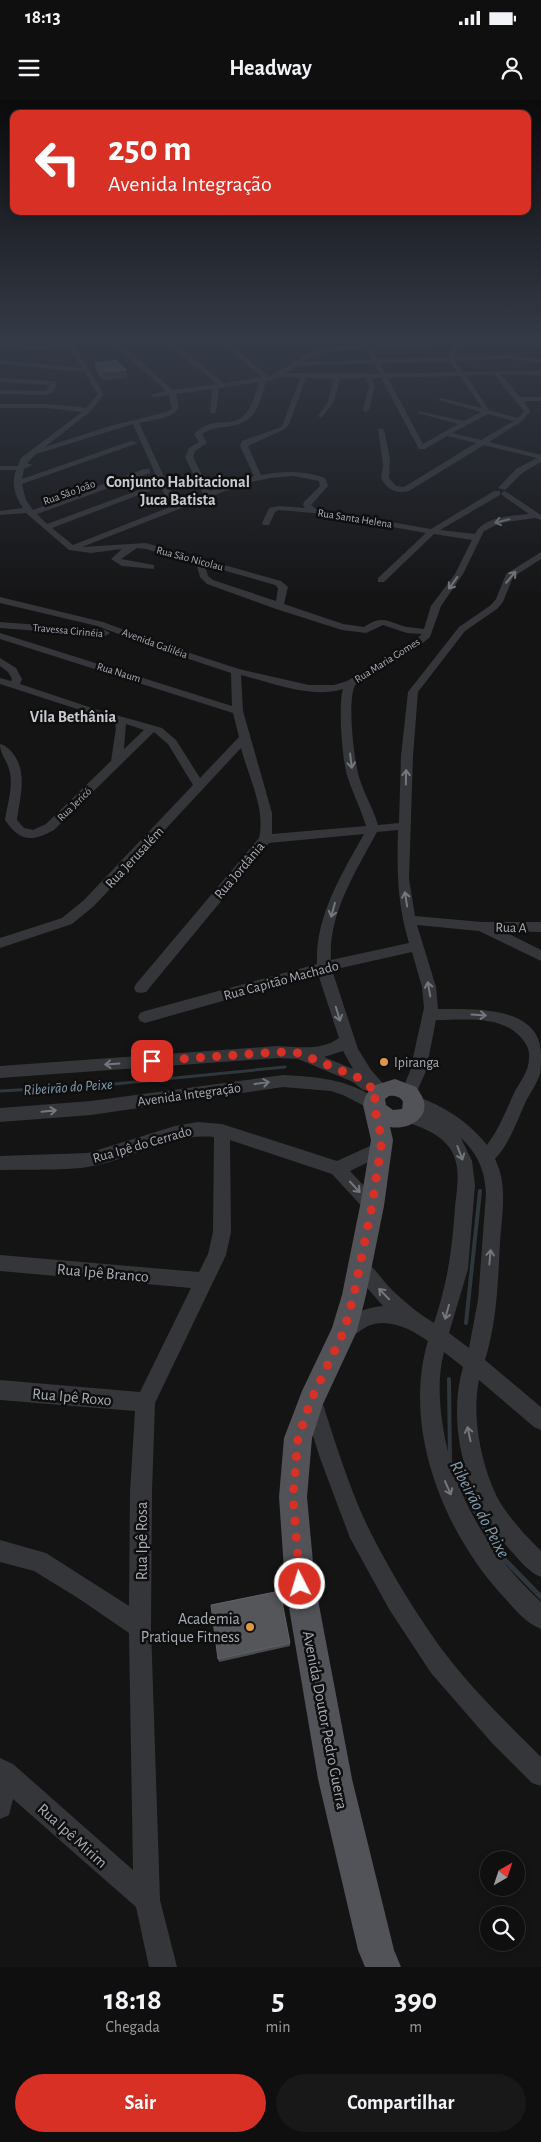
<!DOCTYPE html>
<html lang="pt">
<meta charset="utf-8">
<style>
:root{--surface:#0f0f10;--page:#181819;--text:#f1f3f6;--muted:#9b9c9f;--line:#2f2f30;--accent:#d93025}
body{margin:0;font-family:"Alegreya Sans",sans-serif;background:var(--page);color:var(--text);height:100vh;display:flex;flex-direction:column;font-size:19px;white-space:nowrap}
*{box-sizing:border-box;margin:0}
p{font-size:16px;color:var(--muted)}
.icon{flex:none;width:28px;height:28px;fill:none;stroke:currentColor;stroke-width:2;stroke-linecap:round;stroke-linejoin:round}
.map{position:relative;height:1867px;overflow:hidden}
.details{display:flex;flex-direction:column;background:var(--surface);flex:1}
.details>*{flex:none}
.top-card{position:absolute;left:10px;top:10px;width:521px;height:105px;border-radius:10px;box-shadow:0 2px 8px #0003,0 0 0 1px var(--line);background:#d93025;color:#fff;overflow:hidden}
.needle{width:32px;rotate:39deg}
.tools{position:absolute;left:480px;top:1751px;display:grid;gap:10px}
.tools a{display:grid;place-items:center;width:45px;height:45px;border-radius:50%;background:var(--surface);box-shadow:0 2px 8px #0003,0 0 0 1px var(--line);font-size:25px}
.pin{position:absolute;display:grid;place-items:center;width:42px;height:42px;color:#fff;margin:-21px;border-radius:10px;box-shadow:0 2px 8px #0006}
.me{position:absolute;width:55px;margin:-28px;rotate:355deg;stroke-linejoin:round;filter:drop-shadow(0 0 4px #0008)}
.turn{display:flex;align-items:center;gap:18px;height:105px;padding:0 15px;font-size:22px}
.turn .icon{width:65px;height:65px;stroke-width:2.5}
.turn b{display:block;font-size:35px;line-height:42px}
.eta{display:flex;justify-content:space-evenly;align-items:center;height:85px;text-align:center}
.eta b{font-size:30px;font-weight:700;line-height:35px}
.primary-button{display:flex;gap:10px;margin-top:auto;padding:10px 15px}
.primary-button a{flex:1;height:58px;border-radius:30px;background:var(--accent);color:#fff;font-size:20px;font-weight:700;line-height:58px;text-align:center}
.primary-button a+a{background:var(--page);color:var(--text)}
.status{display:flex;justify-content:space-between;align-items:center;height:35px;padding:0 25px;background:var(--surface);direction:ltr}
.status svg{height:14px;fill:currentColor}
header{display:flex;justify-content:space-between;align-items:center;height:65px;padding:0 15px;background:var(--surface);font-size:22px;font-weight:700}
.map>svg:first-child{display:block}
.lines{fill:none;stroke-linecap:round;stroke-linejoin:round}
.stream-far2{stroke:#2e373c;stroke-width:3}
.stream-far1{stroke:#2e373c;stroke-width:4}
.stream{stroke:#2e373c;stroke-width:5}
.minor{fill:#353639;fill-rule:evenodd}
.major{fill:#515358;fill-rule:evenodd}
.wall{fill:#4a4b50}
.shaded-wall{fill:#303134}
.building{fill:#54565a;stroke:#616368}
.oneway{stroke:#74777d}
.route{stroke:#d93025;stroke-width:9;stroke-dasharray:0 16.2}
.poi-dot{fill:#de9a43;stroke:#0f0f10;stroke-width:2}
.labels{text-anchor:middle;stroke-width:5;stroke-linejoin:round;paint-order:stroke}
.far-street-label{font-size:11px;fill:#a7acb4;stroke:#0f0f10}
.street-label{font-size:14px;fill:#a7acb4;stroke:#0f0f10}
.poi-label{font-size:14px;fill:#a7acb4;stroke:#0f0f10;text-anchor:start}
.water-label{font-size:15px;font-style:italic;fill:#819cab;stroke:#0f0f10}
.far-district-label{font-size:16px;font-weight:bold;fill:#c7cad0;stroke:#0f0f10}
.near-street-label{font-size:16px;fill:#a7acb4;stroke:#0f0f10}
.near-poi-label{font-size:16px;fill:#a7acb4;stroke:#0f0f10;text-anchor:end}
.near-water-label{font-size:18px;font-style:italic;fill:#819cab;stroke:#0f0f10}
</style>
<div class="status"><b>18:13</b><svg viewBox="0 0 49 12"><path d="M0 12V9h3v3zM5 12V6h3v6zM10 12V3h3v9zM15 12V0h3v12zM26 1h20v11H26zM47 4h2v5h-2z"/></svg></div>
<header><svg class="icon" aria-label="menu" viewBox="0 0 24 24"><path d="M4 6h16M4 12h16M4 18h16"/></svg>Headway<svg class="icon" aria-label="person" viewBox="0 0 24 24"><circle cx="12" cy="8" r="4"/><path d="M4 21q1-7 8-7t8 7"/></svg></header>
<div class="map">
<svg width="541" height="1867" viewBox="0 0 541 1867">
<rect width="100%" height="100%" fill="#141415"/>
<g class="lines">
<path class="stream-far2" d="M0 991 94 986 285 967"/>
<path class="stream-far1" d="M466 1223 480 1091
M449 1279 450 1361 468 1398"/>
<path class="stream" d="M467 1396 500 1455 541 1497"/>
<path class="minor" d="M64 239H70L104 294 91 311 45 347 110 326 166 312 172 309 169 295 153 297 150 295 166 291 109 239H115L173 290 217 284 168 244 166 239H172L173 242 224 283 262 277 216 239H223L269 277 307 254 324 247 454 241 455 239H461L460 241 507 239 459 245 455 257 507 255 541 259V263L507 259 455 261 463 272 541 271V275L501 274 520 297H541V301H524L530 311 522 321 489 342 541 355V362L522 373 505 390 498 388 516 369 537 358 484 345 409 391C396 394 387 390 381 378L383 365 378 328 384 329 390 359 389 378 396 386 404 387 476 343 447 336 425 349H419L381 278H372L375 287 369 310 366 312 363 310 369 287 366 278 340 279 334 302 321 318 318 316 328 302 333 279 306 278 289 324 285 329 248 346 261 375C283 371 304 370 325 378L328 386 311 405 316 409 431 429 494 391H500V395L440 430 475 434C484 416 511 416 529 414L502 395 501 393 505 391 541 415V420L535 418 507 422 496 425 484 431 463 474 441 506 430 537 412 552 355 585C347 601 354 660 359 677 364 694 373 708 378 725L399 723 401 656 408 592 459 527 491 505 496 499 506 474 541 452V459L513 477 503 502 497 509 465 531 418 592 413 656 409 779 415 816 482 822H541V832L503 831 541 850V861L479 831 417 825 436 887 438 909C473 909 541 905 541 955 541 961 541 968 540 974 537 983 531 992 526 1001 517 1021 510 1043 495 1059 508 1085 502 1114 500 1142 498 1182 497 1221 485 1260L541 1307V1330L534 1327 479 1280C471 1317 482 1371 501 1404 512 1421 526 1436 541 1451V1477C529 1472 521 1462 512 1452 469 1405 445 1330 463 1267L444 1252C438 1275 439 1298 442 1321 452 1393 488 1453 541 1502V1529C525 1523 513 1507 501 1494 443 1430 402 1327 428 1241 412 1230 389 1217 368 1226 360 1230 353 1237 344 1240L337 1237 335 1231C341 1216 367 1207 383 1206L353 1172 350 1166 353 1160 359 1158C373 1163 382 1181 393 1191 406 1203 419 1214 434 1223 448 1180 452 1151 455 1107 457 1087 462 1065 449 1047 437 1032 421 1027 403 1021L401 1016 403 1011 409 1009 422 1013 408 1007 406 1002 408 999 403 997 401 993 410 971 424 908 422 887 412 852 332 870 358 949 371 970 389 990 387 994 381 996 372 991 363 990 353 982 298 959 278 958 0 978V966L278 946C298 947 321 951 339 938L318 874 145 923 140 921 138 917 140 913 145 911 317 864C315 816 342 774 364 734L269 743 146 892 141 893 136 892 134 888 136 884 259 738C266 709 248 676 241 648L94 806 72 824 0 848V838L62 818 84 800 193 685 168 644 154 632 54 730C32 742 20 742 5 720 7 705 13 688 10 673 8 661 0 655 0 644 5 645 6 647 10 650 29 670 20 696 17 720L24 728 33 730 46 724 111 661 116 628 114 621 0 584V578L11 581 12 579 8 572 0 566V558L16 568 22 579 20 584 98 610 162 628 176 640 200 678 239 637 233 613 0 539V533L232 606 231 573 156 548 97 526 0 503V497L103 522 162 544 239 569 309 585H334L347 581 404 548 422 534 407 533 383 525 366 533 342 530 276 509 207 484 200 477 196 463 146 449 137 448 121 459 154 465V469L122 466 111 459 122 449 91 453 69 450 26 413 0 415V411L23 408C15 396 11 384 16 370H0V366H18L21 358 82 312 46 308H0V304H46L86 308 98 294 84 272 0 264V260L82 268 70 248 34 250 0 247V243L34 246 67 244ZM453 245 449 257 378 259 372 249ZM367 249 372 260 303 262 325 251ZM449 261 457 272 386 274 380 263ZM374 263 380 274 286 273 297 266ZM466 275H494L524 311 518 318 489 310ZM460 276 482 308 441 298 438 300 481 312 464 321 418 311V313L458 324 423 344 388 278ZM280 277 300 278 283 324 281 327 242 341 240 346 254 376 210 391 193 357 195 351 207 343 202 334C209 329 216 328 224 327 255 324 259 308 266 281ZM259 282C242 347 222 306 194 334L199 342 189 348 185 357 203 394 177 404 139 323C150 320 174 319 179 307L176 294 212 289 210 312 213 314 216 312 219 288ZM488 314 514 321 481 340 452 333ZM133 324 170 407 73 445 52 428 157 388 150 386 47 424 37 414 150 373V369H144L33 410 26 400 22 384 138 343 131 341 22 379 24 369 32 365 27 363 36 354ZM293 376 319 381 320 386 304 402 303 405 305 408 279 406 269 408 262 423 263 425H269L275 412 279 410 313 413 426 433 378 478V482H384L434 434 472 440 455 474 431 506 424 529C419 528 413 528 407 527 388 522 383 514 364 527L343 524 284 504 288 487 281 481 203 459 202 457H196L146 443 82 447 243 384 270 378ZM205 465 275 485 278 488 276 501 213 480 208 476ZM241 575C272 583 311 599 343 589 338 604 342 662 348 678 353 694 361 709 366 726L272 734V713L243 611ZM126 624 144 630 124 649ZM398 730C397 773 397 802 409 843L331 860C328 814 356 771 377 732ZM436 920C464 920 504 914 523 940 527 945 530 951 529 958 529 971 520 982 514 993 506 1011 499 1029 487 1045 469 1022 443 1005 415 996L426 971ZM343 951 353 969 324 957ZM461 1038C478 1054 485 1071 486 1094L478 1200 469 1248 449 1233 468 1169 475 1085 472 1061Z
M520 239 541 241V245L521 240Z
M0 278 54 281 57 283 53 292 47 295 0 294V290L46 291 50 285 0 282Z
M0 522 105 530 110 533 105 536 0 528Z
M283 975C313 977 340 978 367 993 373 997 379 999 382 1005L380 1010 374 1011 343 995 331 991 283 987 91 1015 0 1022V1008L91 1001Z
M198 1022 222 1024 337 1061 381 1041 387 1043 389 1048 387 1053 350 1071 378 1101 381 1106 378 1111 372 1114 366 1111 332 1074 230 1040 231 1132 226 1155 155 1303 152 1392 151 1527 160 1800 177 1867H149L136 1807 13 1699 9 1715 0 1719V1658L13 1664 133 1770 129 1533 78 1498 34 1471 0 1462V1440L46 1453 129 1506 130 1392 135 1311 0 1300V1280L140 1292 191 1188 0 1171V1155L199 1172 208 1154 213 1132 214 1037C169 1033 131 1060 88 1067 60 1071 29 1069 0 1070V1056L88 1053 175 1026Z
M312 1291 319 1294 322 1301C335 1342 348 1384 366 1423 386 1465 419 1519 447 1556 474 1591 510 1626 541 1657V1686L532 1683 492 1643 431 1573 389 1509 350 1438 320 1358 302 1301 305 1294Z"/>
<path class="major" d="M395 979 416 987C419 991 423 997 424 1002 428 1021 405 1030 390 1027L393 1040 384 1106 366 1195 357 1231 323 1304 312 1338 307 1397 315 1484 352 1679 394 1850 401 1867H365L358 1850 318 1679 285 1484 279 1397 284 1338 302 1291 332 1228 342 1195 360 1106 371 1040 363 1005 365 997 372 986ZM389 996C395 995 401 997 403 1002L402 1009 393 1010 386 1005 385 999Z"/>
</g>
<path class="wall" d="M95 263 126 270 127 278 103 280 96 270Z
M290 1543V1546L219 1562 218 1559Z"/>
<path class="shaded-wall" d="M126 270 127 278 103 280 102 272Z"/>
<path class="building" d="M116 260 126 270 102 272 95 263Z
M280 1491 290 1543 218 1559 211 1505Z"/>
<defs><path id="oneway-shaft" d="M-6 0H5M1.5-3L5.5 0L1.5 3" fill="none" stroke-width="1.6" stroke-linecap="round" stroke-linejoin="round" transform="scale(1.25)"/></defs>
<g class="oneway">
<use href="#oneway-shaft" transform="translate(502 421) rotate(167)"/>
<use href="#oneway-shaft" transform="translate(511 477) rotate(-50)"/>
<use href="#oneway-shaft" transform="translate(453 483) rotate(126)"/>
<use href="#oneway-shaft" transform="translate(351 661) rotate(83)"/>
<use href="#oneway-shaft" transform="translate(406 677) rotate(-89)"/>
<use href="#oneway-shaft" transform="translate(406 799) rotate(-99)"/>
<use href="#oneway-shaft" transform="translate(333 810) rotate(105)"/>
<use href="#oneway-shaft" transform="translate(429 889) rotate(-100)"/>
<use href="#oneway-shaft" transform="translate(338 914) rotate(73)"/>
<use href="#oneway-shaft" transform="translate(479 915) rotate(4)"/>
<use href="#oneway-shaft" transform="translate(112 964) rotate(176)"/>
<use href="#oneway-shaft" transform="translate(262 983) rotate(-8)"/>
<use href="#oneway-shaft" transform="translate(49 1011) rotate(-6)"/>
<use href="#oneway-shaft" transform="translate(460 1053) rotate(69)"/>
<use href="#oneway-shaft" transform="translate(355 1087) rotate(47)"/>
<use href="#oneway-shaft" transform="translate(490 1157) rotate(-85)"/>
<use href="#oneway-shaft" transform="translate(384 1194) rotate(-134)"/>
<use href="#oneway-shaft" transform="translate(447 1212) rotate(106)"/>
<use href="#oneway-shaft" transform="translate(469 1334) rotate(-102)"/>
<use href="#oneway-shaft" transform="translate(448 1388) rotate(66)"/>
</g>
<linearGradient id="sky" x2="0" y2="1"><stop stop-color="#0b0b0c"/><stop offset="0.48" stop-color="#343a46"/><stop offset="1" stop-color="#343a46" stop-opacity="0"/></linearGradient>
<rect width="541" height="500" fill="url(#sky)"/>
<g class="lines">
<path class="route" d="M152 961 278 952 299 953 359 978 378 993 375 997 374 1005 382 1040 372 1106 354 1194 344 1231 311 1300 298 1338 293 1397 300 1484"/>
</g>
<g class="poi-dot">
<circle cx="384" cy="962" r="5"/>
<circle cx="250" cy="1527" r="5"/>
</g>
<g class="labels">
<g class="far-street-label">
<text transform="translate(69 392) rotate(-20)" y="4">Rua São João</text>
<text transform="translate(355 418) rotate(9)" y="4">Rua Santa Helena</text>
<text transform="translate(190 458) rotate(15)" y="4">Rua São Nicolau</text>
<text transform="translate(68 530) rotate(5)" y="4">Travessa Cirinéia</text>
<text transform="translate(155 543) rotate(20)" y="4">Avenida Galiléia</text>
<text transform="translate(387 560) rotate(-32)" y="4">Rua Maria Gomes</text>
<text transform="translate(119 572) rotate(17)" y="4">Rua Naum</text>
<text transform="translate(74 704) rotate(-44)" y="4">Rua Jericó</text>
</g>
<g class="street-label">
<text transform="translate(134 757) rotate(-47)" y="5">Rua Jerusalém</text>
<text transform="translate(239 770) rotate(-50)" y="5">Rua Jordânia</text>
<text transform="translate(511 827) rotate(1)" y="5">Rua A</text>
<text transform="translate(281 880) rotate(-15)" y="5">Rua Capitão Machado</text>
<text transform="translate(189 994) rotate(-8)" y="5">Avenida Integração</text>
<text transform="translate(142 1044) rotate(-16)" y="5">Rua Ipê do Cerrado</text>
</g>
<g class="poi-label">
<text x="394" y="967">Ipiranga</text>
</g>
<g class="water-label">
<text transform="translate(68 987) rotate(-4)" y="5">Ribeirão do Peixe</text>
</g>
<g class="far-district-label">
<text x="178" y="387">Conjunto Habitacional<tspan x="178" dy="18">Juca Batista</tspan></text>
<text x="73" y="622">Vila Bethânia</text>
</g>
<g class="near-street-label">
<text transform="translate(103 1172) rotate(5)" y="6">Rua Ipê Branco</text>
<text transform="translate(72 1296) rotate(5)" y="6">Rua Ipê Roxo</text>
<text transform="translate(141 1441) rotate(-90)" y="6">Rua Ipê Rosa</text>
<text transform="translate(326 1620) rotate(79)" y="6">Avenida Doutor Pedro Guerra</text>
<text transform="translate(73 1735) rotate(42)" y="6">Rua Ipê Mirim</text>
</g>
<g class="near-poi-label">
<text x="240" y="1524">Academia<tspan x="240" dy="18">Pratique Fitness</tspan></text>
</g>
<g class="near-water-label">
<text transform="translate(480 1409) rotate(62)" y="6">Ribeirão do Peixe</text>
</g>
</g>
</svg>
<div class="tools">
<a><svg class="needle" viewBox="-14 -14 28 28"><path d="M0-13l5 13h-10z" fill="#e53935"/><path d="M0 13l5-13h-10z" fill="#9b9c9f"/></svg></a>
<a><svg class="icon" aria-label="search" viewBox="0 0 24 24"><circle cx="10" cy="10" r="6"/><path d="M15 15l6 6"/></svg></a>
</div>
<div class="pin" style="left:152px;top:961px;background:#d93025"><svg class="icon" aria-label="arrive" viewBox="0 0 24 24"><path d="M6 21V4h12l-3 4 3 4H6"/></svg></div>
<svg class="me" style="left:300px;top:1484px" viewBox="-20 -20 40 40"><circle r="17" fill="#d93025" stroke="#fff" stroke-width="3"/><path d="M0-11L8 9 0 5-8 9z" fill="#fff"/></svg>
<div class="top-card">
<div class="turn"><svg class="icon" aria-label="left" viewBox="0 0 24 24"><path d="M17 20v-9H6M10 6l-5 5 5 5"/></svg><div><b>250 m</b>Avenida Integração</div></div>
</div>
</div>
<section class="details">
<div class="eta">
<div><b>18:18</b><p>Chegada</p></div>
<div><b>5</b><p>min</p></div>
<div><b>390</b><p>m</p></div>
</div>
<div class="primary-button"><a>Sair</a><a>Compartilhar</a></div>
</section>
